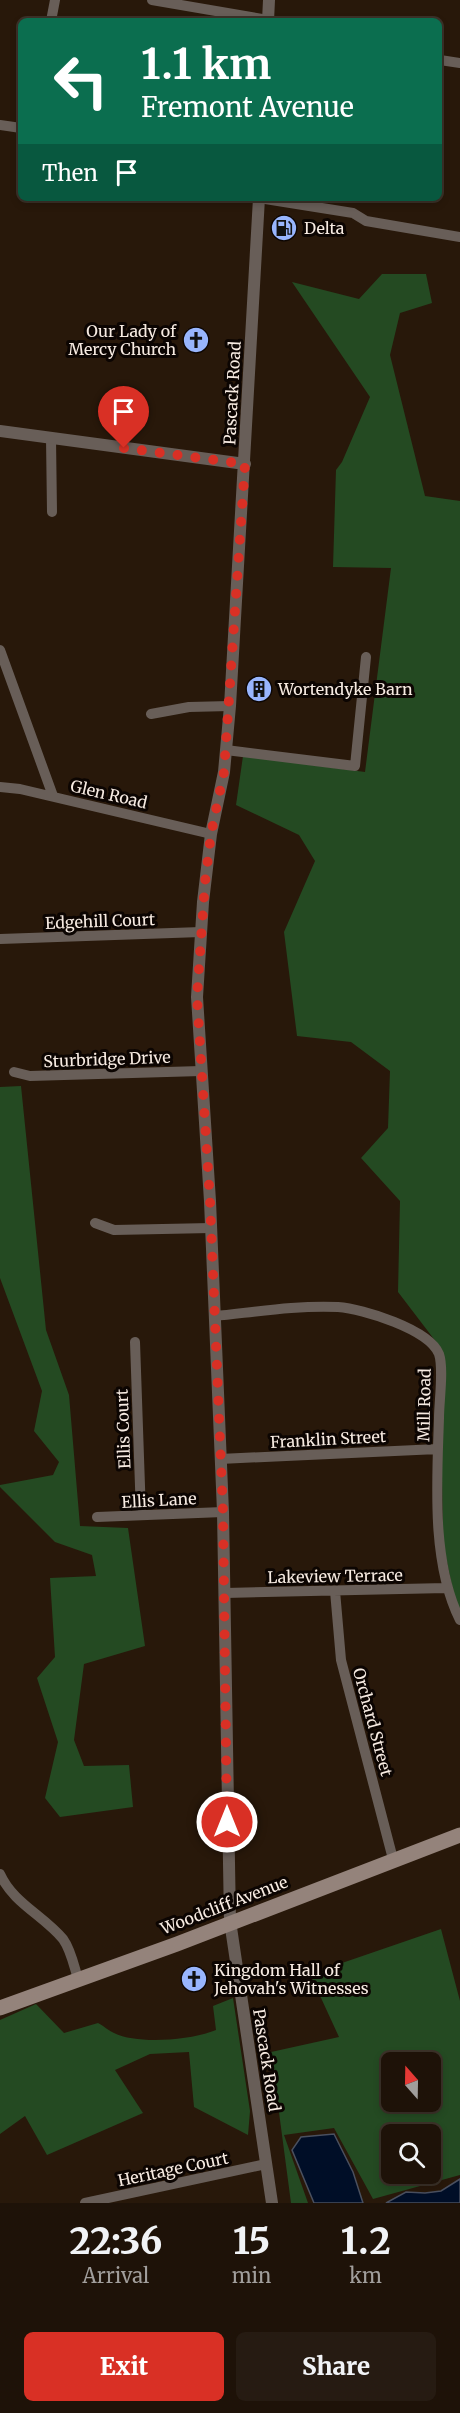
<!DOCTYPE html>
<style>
:root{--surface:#1e1208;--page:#261b12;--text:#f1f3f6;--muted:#a19e9c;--line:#3c3229;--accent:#d93025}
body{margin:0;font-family:Merriweather,serif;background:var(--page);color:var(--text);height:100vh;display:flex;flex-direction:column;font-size:22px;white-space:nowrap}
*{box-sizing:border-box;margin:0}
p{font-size:20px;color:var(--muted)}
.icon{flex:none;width:33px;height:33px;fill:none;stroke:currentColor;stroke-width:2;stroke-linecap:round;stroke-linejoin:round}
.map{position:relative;height:2203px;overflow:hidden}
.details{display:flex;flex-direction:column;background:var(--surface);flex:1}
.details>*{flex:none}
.top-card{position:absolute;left:18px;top:18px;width:424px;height:183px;border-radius:9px;box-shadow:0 3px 9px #0003,0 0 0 2px var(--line);background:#0b6e4f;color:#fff;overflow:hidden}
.needle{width:39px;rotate:340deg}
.fabs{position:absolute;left:381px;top:2052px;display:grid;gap:12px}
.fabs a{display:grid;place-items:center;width:60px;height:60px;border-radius:9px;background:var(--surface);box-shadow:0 3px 9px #0003,0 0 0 2px var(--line);font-size:30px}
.pin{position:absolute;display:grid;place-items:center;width:51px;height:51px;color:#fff;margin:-62px -26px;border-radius:50% 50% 50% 0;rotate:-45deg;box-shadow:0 0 6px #0007}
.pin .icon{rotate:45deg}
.me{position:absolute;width:66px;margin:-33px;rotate:0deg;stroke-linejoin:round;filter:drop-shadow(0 0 4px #0008)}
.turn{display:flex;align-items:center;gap:21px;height:126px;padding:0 24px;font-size:27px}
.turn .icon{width:78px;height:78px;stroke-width:2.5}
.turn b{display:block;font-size:42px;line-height:51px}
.then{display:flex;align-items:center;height:57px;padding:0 24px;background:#0003;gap:12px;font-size:22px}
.eta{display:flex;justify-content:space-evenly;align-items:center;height:102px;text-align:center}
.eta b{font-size:36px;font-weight:800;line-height:42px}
.cta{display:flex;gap:12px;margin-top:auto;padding:12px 24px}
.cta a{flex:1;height:69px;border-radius:9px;background:var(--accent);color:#fff;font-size:24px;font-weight:800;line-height:69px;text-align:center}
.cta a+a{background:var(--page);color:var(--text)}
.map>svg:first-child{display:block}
.green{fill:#244a22;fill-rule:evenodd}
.water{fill:#000e27;stroke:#4a505f;stroke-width:1.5}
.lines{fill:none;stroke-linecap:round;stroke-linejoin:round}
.minor{stroke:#685e58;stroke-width:10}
.tertiary{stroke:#685e58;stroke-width:12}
.secondary{stroke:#94837b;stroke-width:15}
.route{stroke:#d93025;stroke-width:10;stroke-dasharray:0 18}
.labels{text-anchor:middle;stroke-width:6;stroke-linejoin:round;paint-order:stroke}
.poi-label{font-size:16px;fill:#f7ebe2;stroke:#0c0502;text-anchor:start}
.street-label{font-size:16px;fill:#f7ebe2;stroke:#0c0502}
</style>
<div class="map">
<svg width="460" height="2203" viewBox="0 0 460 2203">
<rect width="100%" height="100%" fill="#28180a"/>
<path class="green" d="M382 274H426L432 303 400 313 390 355 425 496 460 501V1609L457 1610 443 1543 440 1347 398 1292 400 1201 361 1158 388 1128 390 1071 351 1042 297 1036 284 932 315 861 299 835 236 805 243 756 365 772 391 568 333 567 336 470 342 462 370 397 292 282 359 299Z
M21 1086 46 1330 69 1395 80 1526 128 1528 145 1646 84 1664 74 1740 84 1766 129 1765 133 1807 60 1817 45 1798 58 1742 37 1678 55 1657 50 1578 96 1576 92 1555 55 1542 0 1487V1485L53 1475 59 1462 34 1431 42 1391 0 1278V1087Z
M441 1929 460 2001V2175L373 2199 334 2128 284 2135 308 2203H291L271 2052 339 2037 310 1974ZM430 2062V2102H392V2062ZM430 2134V2174H392V2134Z
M233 1998 250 2111 248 2135 194 2107 189 2052 150 2054 115 2070 143 2113 47 2155 25 2116 0 2134V2020L36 2004 64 2033 98 2023C104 2026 109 2031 114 2033 138 2045 192 2040 216 2030L213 2006Z"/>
<path class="water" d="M334 2134 353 2172 363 2203H314L292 2150 301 2137Z
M460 2179V2203H386L406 2192 425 2193 441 2191Z"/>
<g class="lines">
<path class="minor" d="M152 0 268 20
M51 21 55 0
M440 60 460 63
M0 125 21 128
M259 198 353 213 366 221 460 237
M51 438 52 512
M0 650 53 796
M151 714 189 707 230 706
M226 750 355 766 366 657
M0 787 20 789 211 834
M0 939 201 932
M14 1072 30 1076 201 1071
M95 1223 114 1230 211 1228
M215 1316C255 1312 298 1305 338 1307 363 1309 429 1329 439 1354 444 1369 439 1401 439 1418 437 1481 431 1562 460 1620
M135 1342 141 1515
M220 1459 438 1449
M97 1517 223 1512
M335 1591 341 1660 393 1859
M225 1593 446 1588
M0 1874C13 1903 43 1915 63 1939 71 1950 74 1966 78 1979
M85 2203 266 2164"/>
<path class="tertiary" d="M268 21 269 0
M259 198 230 706 224 772 211 834 203 902 197 997 210 1201 223 1512 230 1921 272 2203
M0 431 245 464"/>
<path class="secondary" d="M0 2008 177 1944 460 1835"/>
</g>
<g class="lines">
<path class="route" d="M124 448 245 464 224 772 211 834 205 882 197 997 210 1201 223 1512 227 1822"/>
</g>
<defs>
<g id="fuel-disc" transform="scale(1.35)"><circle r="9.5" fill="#98b5fd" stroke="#0c0502"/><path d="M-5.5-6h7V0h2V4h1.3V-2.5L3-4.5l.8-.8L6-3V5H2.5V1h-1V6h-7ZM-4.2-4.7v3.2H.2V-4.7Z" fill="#111"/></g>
<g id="church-disc" transform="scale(1.35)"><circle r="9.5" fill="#98b5fd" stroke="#0c0502"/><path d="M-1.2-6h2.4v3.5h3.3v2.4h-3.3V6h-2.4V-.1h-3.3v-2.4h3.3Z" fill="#111"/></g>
<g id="building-disc" transform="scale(1.35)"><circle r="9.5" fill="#98b5fd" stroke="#0c0502"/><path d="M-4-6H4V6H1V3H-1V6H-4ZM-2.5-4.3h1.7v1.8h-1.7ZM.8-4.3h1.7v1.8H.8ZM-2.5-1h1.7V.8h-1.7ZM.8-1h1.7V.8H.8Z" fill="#111"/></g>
</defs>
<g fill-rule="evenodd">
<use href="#fuel-disc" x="284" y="228"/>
<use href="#church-disc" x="196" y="340"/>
<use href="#building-disc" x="259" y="689"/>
<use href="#church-disc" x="194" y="1979"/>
</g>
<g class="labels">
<g class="poi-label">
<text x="304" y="234">Delta</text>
<text x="176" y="337" text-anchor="end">Our Lady of<tspan x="176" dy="18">Mercy Church</tspan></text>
<text x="278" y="695">Wortendyke Barn</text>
<text x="214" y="1976">Kingdom Hall of<tspan x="214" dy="18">Jehovah's Witnesses</tspan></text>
</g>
<g class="street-label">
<text transform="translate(232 393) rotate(-87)" y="6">Pascack Road</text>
<text transform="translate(109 794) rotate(13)" y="6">Glen Road</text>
<text transform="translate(100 921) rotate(-2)" y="6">Edgehill Court</text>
<text transform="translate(107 1059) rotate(-2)" y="6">Sturbridge Drive</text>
<text transform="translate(424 1405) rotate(-89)" y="6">Mill Road</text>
<text transform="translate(123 1429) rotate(-92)" y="6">Ellis Court</text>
<text transform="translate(328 1439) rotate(-3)" y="6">Franklin Street</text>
<text transform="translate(159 1500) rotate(-3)" y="6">Ellis Lane</text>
<text transform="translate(335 1576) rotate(-1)" y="6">Lakeview Terrace</text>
<text transform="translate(373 1722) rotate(75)" y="6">Orchard Street</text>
<text transform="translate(224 1905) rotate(-21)" y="6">Woodcliff Avenue</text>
<text transform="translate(267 2060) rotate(81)" y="6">Pascack Road</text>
<text transform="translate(173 2169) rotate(-12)" y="6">Heritage Court</text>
</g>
</g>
</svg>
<div class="fabs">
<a><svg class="needle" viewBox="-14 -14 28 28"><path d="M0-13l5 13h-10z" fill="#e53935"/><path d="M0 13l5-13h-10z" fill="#a19e9c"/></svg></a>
<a><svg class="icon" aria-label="search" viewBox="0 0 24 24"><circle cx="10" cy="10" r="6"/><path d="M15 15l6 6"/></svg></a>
</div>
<div class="pin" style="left:124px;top:448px;background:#d93025"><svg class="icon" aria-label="arrive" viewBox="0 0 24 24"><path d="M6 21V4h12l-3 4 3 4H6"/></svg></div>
<svg class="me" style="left:227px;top:1822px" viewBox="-20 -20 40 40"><circle r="17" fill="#d93025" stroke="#fff" stroke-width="3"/><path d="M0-11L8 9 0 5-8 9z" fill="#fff"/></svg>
<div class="top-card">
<div class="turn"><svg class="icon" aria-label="left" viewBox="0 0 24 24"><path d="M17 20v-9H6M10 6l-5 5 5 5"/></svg><div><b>1.1 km</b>Fremont Avenue</div></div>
<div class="then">Then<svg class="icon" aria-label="arrive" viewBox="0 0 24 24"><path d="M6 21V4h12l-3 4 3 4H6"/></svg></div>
</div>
</div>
<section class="details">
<div class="eta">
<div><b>22:36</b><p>Arrival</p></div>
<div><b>15</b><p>min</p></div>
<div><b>1.2</b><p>km</p></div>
</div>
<div class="cta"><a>Exit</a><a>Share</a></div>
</section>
